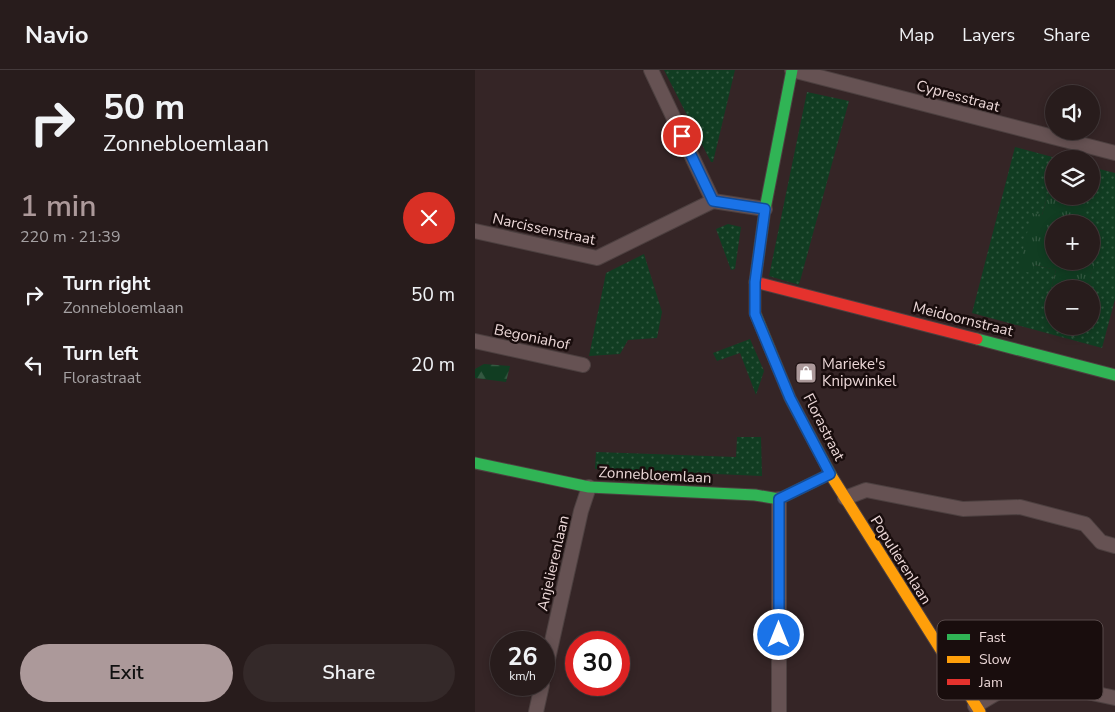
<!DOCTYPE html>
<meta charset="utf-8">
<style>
:root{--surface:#281c1c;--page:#342929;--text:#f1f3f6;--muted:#a5a1a3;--line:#443a3b;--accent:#ac999a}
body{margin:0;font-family:"Nunito Sans",sans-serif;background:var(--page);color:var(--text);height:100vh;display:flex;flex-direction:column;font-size:19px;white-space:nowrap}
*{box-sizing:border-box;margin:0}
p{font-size:16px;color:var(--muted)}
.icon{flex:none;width:28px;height:28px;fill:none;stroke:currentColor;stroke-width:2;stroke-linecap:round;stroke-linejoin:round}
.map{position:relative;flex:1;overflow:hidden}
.drawer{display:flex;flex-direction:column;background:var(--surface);width:475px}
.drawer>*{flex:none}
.banner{background:#281c1c;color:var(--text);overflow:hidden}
.tools{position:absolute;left:570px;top:15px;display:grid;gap:10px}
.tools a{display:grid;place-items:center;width:55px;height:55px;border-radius:50%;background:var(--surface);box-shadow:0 2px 8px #0003,0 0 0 1px var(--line);font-size:25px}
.speed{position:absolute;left:15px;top:561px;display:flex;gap:10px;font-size:25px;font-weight:700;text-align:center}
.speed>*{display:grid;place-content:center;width:65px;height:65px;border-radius:50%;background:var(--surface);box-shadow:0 2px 8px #0003,0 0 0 1px var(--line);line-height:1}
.speed small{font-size:12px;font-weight:400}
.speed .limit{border:8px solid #d22;background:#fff;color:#111}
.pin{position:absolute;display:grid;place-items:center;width:42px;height:42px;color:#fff;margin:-21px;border:2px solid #fff;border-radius:50%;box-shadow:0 1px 5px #0007}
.me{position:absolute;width:55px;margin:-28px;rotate:0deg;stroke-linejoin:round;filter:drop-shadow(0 0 4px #0008)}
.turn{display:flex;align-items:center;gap:18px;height:105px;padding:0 20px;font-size:22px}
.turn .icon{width:65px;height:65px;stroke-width:2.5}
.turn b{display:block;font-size:35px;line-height:42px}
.round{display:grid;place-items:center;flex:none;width:52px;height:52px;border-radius:26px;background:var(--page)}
.headline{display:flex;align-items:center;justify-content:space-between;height:85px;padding:0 20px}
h1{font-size:30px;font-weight:600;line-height:38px;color:var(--accent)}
.primary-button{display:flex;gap:10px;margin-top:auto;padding:10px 20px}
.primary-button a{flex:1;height:58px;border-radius:30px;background:var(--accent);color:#111;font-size:20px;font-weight:600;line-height:58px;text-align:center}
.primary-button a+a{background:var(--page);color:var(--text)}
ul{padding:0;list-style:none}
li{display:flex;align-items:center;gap:15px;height:70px;padding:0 20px}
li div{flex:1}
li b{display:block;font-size:19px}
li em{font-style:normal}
header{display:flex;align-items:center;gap:30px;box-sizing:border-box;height:70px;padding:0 25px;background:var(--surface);border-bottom:1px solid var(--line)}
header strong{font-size:24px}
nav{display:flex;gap:28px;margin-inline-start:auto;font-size:18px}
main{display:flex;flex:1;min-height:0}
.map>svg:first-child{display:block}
.grass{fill:url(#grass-dots)}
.forest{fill:url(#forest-firs)}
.park{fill:url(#park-tufts)}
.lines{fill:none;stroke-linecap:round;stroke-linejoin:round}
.street-casing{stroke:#4d4040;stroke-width:16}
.fast-casing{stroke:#4d4040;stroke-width:13}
.slow-casing{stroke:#4d4040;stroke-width:13}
.jam-casing{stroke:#4d4040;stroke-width:13}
.street{stroke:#665253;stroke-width:14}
.fast{stroke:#30b455;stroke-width:11}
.slow{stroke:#ff9f0a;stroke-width:11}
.jam{stroke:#e5322d;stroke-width:11}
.route-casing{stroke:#114b97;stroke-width:12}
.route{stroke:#1a73e8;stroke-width:9}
.labels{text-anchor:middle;stroke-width:5;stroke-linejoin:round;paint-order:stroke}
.street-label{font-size:15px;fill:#ecd8d8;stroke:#190d0d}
.poi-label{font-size:15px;fill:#ecd8d8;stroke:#190d0d;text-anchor:start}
.key{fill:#190d0d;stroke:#584a4a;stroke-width:1}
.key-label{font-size:14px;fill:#ecd8d8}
</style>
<header>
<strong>Navio</strong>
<nav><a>Map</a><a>Layers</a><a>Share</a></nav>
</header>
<main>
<section class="drawer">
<div class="banner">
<div class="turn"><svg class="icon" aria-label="right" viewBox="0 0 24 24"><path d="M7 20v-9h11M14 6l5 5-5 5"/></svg><div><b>50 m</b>Zonnebloemlaan</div></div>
</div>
<div class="headline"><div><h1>1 min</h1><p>220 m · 21:39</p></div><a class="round" style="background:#d93025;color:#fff"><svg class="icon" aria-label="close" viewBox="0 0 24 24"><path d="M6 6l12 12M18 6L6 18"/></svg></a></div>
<ul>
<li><svg class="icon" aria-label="right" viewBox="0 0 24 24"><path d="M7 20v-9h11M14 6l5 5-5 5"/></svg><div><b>Turn right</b><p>Zonnebloemlaan</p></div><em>50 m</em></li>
<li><svg class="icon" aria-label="left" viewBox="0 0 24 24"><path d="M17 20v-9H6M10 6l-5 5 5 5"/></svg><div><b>Turn left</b><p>Florastraat</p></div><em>20 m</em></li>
</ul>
<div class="primary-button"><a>Exit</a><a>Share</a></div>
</section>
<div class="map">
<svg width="640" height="642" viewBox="0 0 640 642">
<defs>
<pattern id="grass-dots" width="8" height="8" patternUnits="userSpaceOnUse" patternTransform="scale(1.25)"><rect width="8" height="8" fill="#113d22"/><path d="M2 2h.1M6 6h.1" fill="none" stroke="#345841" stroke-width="1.8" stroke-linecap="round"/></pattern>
<pattern id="forest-firs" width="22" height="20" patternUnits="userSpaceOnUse" patternTransform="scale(1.25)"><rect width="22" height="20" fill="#113d22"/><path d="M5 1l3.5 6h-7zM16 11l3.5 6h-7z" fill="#345841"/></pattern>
<pattern id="park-tufts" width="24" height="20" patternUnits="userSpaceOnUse" patternTransform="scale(1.25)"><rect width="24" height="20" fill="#113d22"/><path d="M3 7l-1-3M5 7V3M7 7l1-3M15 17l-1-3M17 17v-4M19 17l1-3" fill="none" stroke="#345841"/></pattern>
</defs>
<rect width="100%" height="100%" fill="#352526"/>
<path class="grass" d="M189 0H260L238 92H236Z
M332 22 374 31 324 215 294 206Z
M540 77 585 89H579V125L573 124 567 145 557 144 560 195 581 200 576 220 579 221V247L567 255 601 268 603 256H616V219H612L628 161 616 158V154H606L611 133 583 126H616V97L640 103V229L627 278 497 243Z
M253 154 266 157 260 199 256 200 241 159Z
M169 184 187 242 182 268 153 270 145 284 114 286 131 203Z
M275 269 289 301 281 325 265 283 242 291 238 283Z
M262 367H286L287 406 120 399 121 382 261 387Z"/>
<path class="forest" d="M579 247V256H603L601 268 566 255Z
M9 294 35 296 31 312 0 308V299Z"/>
<path class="park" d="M573 124 612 133 606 154H579V191H616V158L629 161 612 219H579V221L576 220 581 200 560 195 556 203 543 200 557 143 567 145Z"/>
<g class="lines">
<g class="street-casing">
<path id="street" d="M176 0 238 131
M317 0 640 83
M238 131 290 139
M0 161 122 188 238 131
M0 271 108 295
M370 428 391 420 488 439 545 437 610 454 626 472 640 476
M69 607 106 441 114 417
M500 636 547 608 640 628
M61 642 67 615
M304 642V429"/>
</g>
<g class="fast-casing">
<path id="fast" d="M317 0 290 139 280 212V243L315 328 357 407
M502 269 640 305
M0 393 114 417 280 425 304 429 355 404"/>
</g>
<g class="slow-casing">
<path id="slow" d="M357 407 505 642"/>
</g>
<g class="jam-casing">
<path id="jam" d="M280 212 502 269"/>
</g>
<use href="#street" class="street"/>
<use href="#fast" class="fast"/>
<use href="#slow" class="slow"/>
<use href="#jam" class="jam"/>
</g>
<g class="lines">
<g class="route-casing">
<path id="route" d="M207 66 238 131 290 139 280 212V244L315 328 355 404 304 429V565"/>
</g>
<use href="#route" class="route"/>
</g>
<defs>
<g id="shop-square" transform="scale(1.125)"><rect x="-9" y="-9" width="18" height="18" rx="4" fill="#ac999a" stroke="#190d0d"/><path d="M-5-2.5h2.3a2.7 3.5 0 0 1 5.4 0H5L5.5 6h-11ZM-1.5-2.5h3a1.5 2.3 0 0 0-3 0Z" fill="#fff"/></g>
</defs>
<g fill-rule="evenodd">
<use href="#shop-square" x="331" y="303"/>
</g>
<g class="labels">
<g class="street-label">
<text transform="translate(483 26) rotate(15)" y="5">Cypresstraat</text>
<text transform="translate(69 159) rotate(12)" y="5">Narcissenstraat</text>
<text transform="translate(488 249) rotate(14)" y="5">Meidoornstraat</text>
<text transform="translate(57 267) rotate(12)" y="5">Begoniahof</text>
<text transform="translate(349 357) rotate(63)" y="5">Florastraat</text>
<text transform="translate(180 405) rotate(3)" y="5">Zonnebloemlaan</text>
<text transform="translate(426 490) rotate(58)" y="5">Populierenlaan</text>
<text transform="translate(78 493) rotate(-77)" y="5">Anjelierenlaan</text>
</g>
<g class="poi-label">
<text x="347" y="299">Marieke's<tspan x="347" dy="17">Knipwinkel</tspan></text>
</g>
</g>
<rect x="462" y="550" width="166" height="80" rx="8" class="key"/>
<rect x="472" y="564" width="23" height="6" fill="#30b455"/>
<rect x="472" y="586" width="23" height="7" fill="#ff9f0a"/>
<rect x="472" y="609" width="23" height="6" fill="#e5322d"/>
<g class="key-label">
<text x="504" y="572">Fast</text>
<text x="504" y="594">Slow</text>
<text x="504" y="617">Jam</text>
</g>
</svg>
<div class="tools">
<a><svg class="icon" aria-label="sound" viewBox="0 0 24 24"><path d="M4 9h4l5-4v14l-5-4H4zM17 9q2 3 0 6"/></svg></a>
<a><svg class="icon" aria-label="layers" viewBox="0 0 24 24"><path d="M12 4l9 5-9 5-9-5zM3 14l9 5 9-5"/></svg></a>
<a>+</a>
<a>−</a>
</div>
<div class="speed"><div>26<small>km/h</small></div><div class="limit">30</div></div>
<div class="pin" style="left:207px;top:66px;background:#d93025"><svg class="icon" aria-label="arrive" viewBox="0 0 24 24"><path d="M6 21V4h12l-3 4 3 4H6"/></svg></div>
<svg class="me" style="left:304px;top:565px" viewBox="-20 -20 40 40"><circle r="17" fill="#1a73e8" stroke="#fff" stroke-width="3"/><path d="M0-11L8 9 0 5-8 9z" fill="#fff"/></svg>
</div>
</main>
